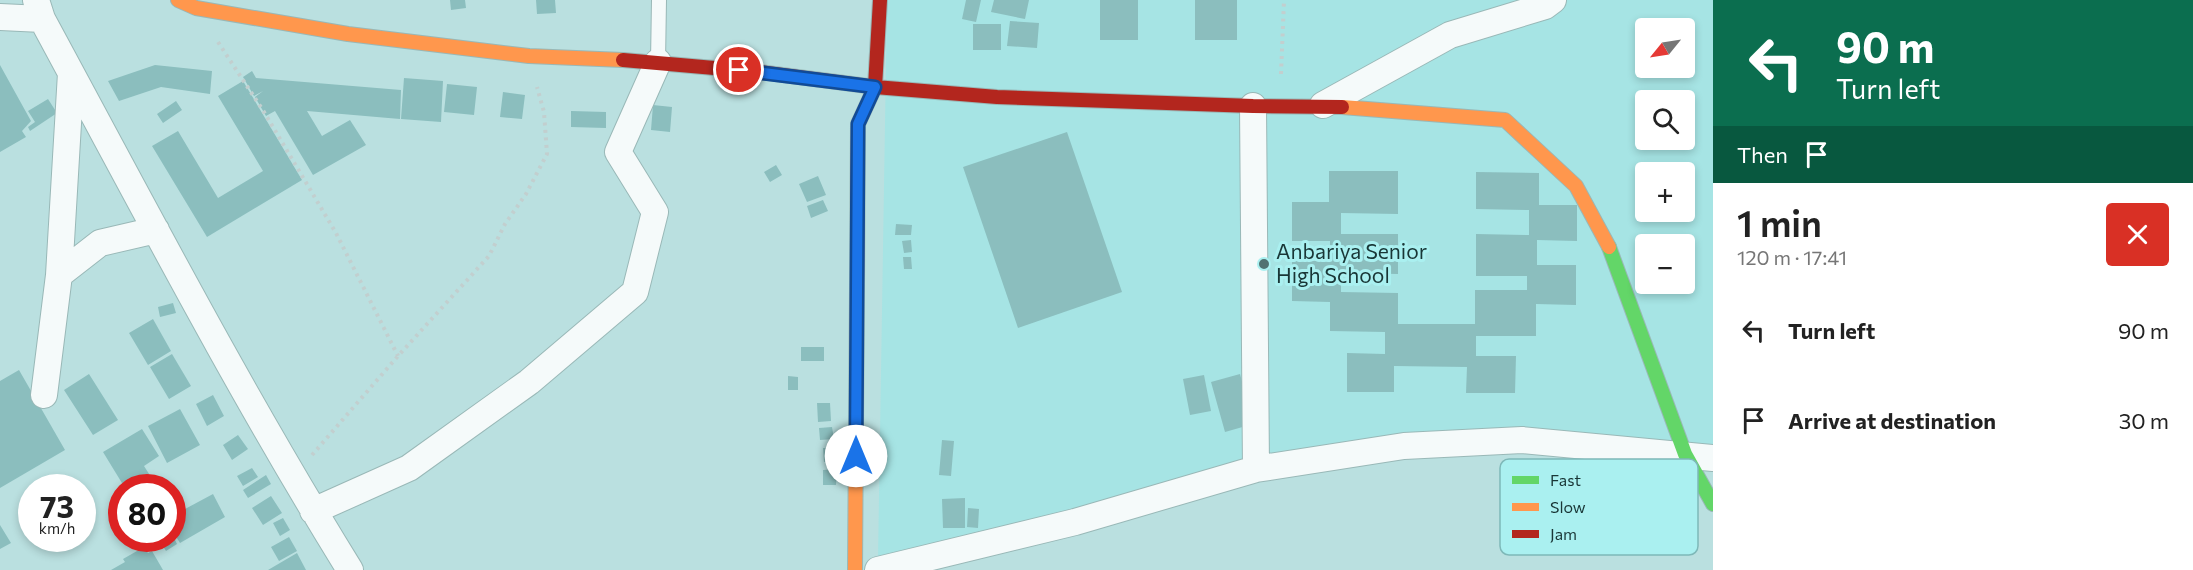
<!DOCTYPE html>
<meta charset="utf-8">
<style>
:root{--surface:#fff;--page:#f2f2f2;--text:#222;--muted:#767676}
body{margin:0;font-family:Commissioner,sans-serif;background:var(--page);color:var(--text);height:100vh;display:flex;flex-direction:column;font-size:22px;white-space:nowrap}
*{box-sizing:border-box;margin:0}
p{font-size:20px;color:var(--muted)}
.icon{flex:none;width:33px;height:33px;fill:none;stroke:currentColor;stroke-width:2;stroke-linecap:round;stroke-linejoin:round}
.map{position:relative;flex:1;overflow:hidden}
.sheet{display:flex;flex-direction:column;background:var(--surface);width:480px}
.sheet>*{flex:none}
.hud{background:#0b6e4f;color:#fff;overflow:hidden}
.needle{width:39px;rotate:240deg}
.controls{position:absolute;left:1635px;top:18px;display:grid;gap:12px}
.controls a{display:grid;place-items:center;width:60px;height:60px;border-radius:6px;background:var(--surface);box-shadow:0 3px 9px #0003;font-size:30px}
.speed{position:absolute;left:18px;top:474px;display:flex;gap:12px;font-size:30px;font-weight:700;text-align:center}
.speed>*{display:grid;place-content:center;width:78px;height:78px;border-radius:50%;background:var(--surface);box-shadow:0 3px 9px #0003;line-height:1}
.speed small{font-size:15px;font-weight:400}
.speed .limit{border:9px solid #d22;background:#fff;color:#111}
.pin{position:absolute;display:grid;place-items:center;width:51px;height:51px;color:#fff;margin:-26px;border:3px solid #fff;border-radius:50%;box-shadow:0 2px 6px #0007}
.me{position:absolute;width:66px;margin:-33px;rotate:0deg;stroke-linejoin:round;filter:drop-shadow(0 0 4px #0008)}
.turn{display:flex;align-items:center;gap:21px;height:126px;padding:0 24px;font-size:27px}
.turn .icon{width:78px;height:78px;stroke-width:2.5}
.turn b{display:block;font-size:42px;line-height:51px}
.then{display:flex;align-items:center;height:57px;padding:0 24px;background:#0003;gap:12px;font-size:22px}
.round{display:grid;place-items:center;flex:none;width:63px;height:63px;border-radius:6px;background:var(--page)}
.summary{display:flex;align-items:center;justify-content:space-between;height:102px;padding:0 24px}
h1{font-size:36px;font-weight:600;line-height:45px}
ul{padding:0;list-style:none}
li{display:flex;align-items:center;gap:18px;height:90px;padding:0 24px}
li div{flex:1}
li b{display:block;font-size:22px}
li em{font-style:normal}
main{display:flex;flex:1;min-height:0}
.map>svg:first-child{display:block}
.built{fill:#a6e4e4;fill-rule:evenodd}
.building{fill:#8bbebe}
.lines{fill:none;stroke-linecap:round;stroke-linejoin:round}
.lane-casing{stroke:#99b8b7;stroke-width:16}
.street-casing{stroke:#99b8b7;stroke-width:28}
.fast-casing{stroke:#99b8b7;stroke-width:16}
.slow-casing{stroke:#99b8b7;stroke-width:16}
.jam-casing{stroke:#99b8b7;stroke-width:16}
.path{stroke:#c2cfcf;stroke-width:4;stroke-dasharray:3 4.5;stroke-linecap:butt}
.lane{stroke:#f5fafa;stroke-width:14}
.street{stroke:#f5fafa;stroke-width:26}
.fast{stroke:#63d668;stroke-width:14}
.slow{stroke:#ff974d;stroke-width:14}
.jam{stroke:#b3261e;stroke-width:14}
.route-casing{stroke:#114b97;stroke-width:15}
.route{stroke:#1a73e8;stroke-width:10}
.poi-dot{fill:#517272;stroke:#aaf0f0;stroke-width:2}
.labels{text-anchor:middle;stroke-width:6;stroke-linejoin:round;paint-order:stroke}
.poi-label{font-size:21px;fill:#193636;stroke:#aaf0f0;text-anchor:start}
.key{fill:#aaf0f0;stroke:#7eb8b8;stroke-width:1.5}
.key-label{font-size:16px;fill:#193636}
</style>
<main>
<div class="map">
<svg width="1713" height="570" viewBox="0 0 1713 570">
<rect width="100%" height="100%" fill="#bae0e0"/>
<path class="built" d="M887 0H1713V458L1530 442 1273 463 878 559ZM1646 28H1684V68H1646ZM1646 100H1684V140H1646ZM1646 172H1684V212H1646ZM1646 244H1684V284H1646Z"/>
<path class="building" d="M450 0H465L466 8 451 10Z
M536 0H555L556 13 537 14Z
M966 0H981L976 22 962 19Z
M994 0H1029L1025 19 991 12Z
M1100 0H1138V40H1100Z
M1195 0H1237V40H1195Z
M1010 21 1039 23 1037 48 1007 46Z
M973 24H1001V50H973Z
M0 65 31 121 22 131 26 137 0 152Z
M155 65 212 71 210 94 161 87 119 101 108 81Z
M252 71 256 78 401 90 400 119 307 111 322 136 350 120 366 145 313 175 275 111 266 116 255 97 263 91 254 96 243 77Z
M404 78 443 81 441 122 401 119Z
M243 81 302 180 207 237 152 146 178 131 218 198 263 171 218 96Z
M447 84 477 87 474 115 444 112Z
M503 92 525 95 522 119 500 117Z
M48 99 57 113 30 131 28 127 35 122 28 111Z
M176 101 182 110 163 123 157 114Z
M653 105 672 107 670 132 651 130Z
M571 111 606 112V128L571 127Z
M1067 132 1122 292 1018 328 963 167Z
M776 165 782 175 770 182 764 172Z
M1329 171H1398V214L1341 213V234H1398V274L1341 273V292L1398 293V324H1475V290H1527V276H1476V234L1529 235V210L1476 209V172L1539 173V205H1577V241L1537 240V265H1576V305L1536 304V336H1476V356H1516L1515 393H1466L1467 367 1394 366V392H1347V353L1385 354V332L1330 331V302L1292 301V261H1330V241H1292V202H1329Z
M818 176 826 195 807 202 799 184Z
M823 200 828 211 811 218 807 206Z
M896 224 912 225 911 235H895Z
M911 240 912 252 904 253 902 241Z
M903 257H911L912 269H904Z
M173 303 176 313 160 317 158 307Z
M153 319 171 351 148 365 129 333Z
M801 347H824V361H801Z
M172 354 191 386 169 399 150 367Z
M19 370 65 450 0 488V381Z
M89 374 118 420 93 435 64 390Z
M1240 374 1253 424 1225 432 1211 382Z
M1204 375 1211 411 1190 415 1183 379Z
M788 376 798 377V390H788Z
M213 395 224 416 207 426 196 404Z
M817 403H830L831 421 818 422Z
M180 409 200 445 167 463 148 426Z
M832 427 834 439 820 440 819 428Z
M142 429 159 456 144 466 158 488H125L103 452Z
M238 435 248 449 232 460 223 445Z
M942 440 954 441 951 476 939 475Z
M823 448H835L836 462H824Z
M252 468 258 477 243 486 237 476Z
M837 469 836 485H823V470Z
M266 475 271 484 248 498 243 490Z
M213 494 225 517 180 543 172 530V516Z
M271 496 282 513 263 525 252 508Z
M965 498V528H943L942 499Z
M968 508 979 509 978 528 967 527Z
M283 518 290 530 280 536 273 523Z
M0 525 11 543 0 549Z
M289 537 297 551 279 561 271 547Z
M158 538H174L177 544 166 551Z
M144 547 148 553 152 551 163 570H111L125 562 123 559Z
M297 553 306 570H268Z"/>
<g class="lines">
<g class="lane-casing">
<path id="lane" d="M658 62 659 0"/>
</g>
<g class="street-casing">
<path id="street" d="M36 0 42 19C142 204 239 391 350 570
M0 17 42 19
M1323 105 1450 35 1545 6 1553 0
M1253 106 1256 469
M59 275 71 73
M44 395 59 275 100 243 156 230
M313 511 409 468 529 382 635 292 655 212 618 152 658 62
M878 570 1075 522 1256 469 1404 446 1522 440 1713 458"/>
</g>
<g class="fast-casing">
<path id="fast" d="M1609 247 1685 454 1713 504"/>
</g>
<g class="slow-casing">
<path id="slow" d="M178 0 196 8 348 34 529 56 623 60
M1342 107 1505 120 1576 186 1609 247
M855 570 857 285"/>
</g>
<g class="jam-casing">
<path id="jam" d="M623 60 760 72 875 87 858 124 857 285
M875 87 997 97 1253 106 1342 107
M875 87 880 0"/>
</g>
<path class="path" d="M218 42 264 112 336 233 398 356
M1281 74 1284 0
M312 455 398 356 489 256 505 224 526 194 547 154 544 112 537 87"/>
<use href="#lane" class="lane"/>
<use href="#street" class="street"/>
<use href="#fast" class="fast"/>
<use href="#slow" class="slow"/>
<use href="#jam" class="jam"/>
</g>
<g class="lines">
<g class="route-casing">
<path id="route" d="M739 70 875 87 858 124 856 456"/>
</g>
<use href="#route" class="route"/>
</g>
<circle class="poi-dot" cx="1264" cy="264" r="6"/>
<g class="labels">
<g class="poi-label">
<text x="1276" y="259">Anbariya Senior<tspan x="1276" dy="24">High School</tspan></text>
</g>
</g>
<rect x="1500" y="459" width="198" height="96" rx="9" class="key"/>
<rect x="1512" y="476" width="27" height="8" fill="#63d668"/>
<rect x="1512" y="503" width="27" height="8" fill="#ff974d"/>
<rect x="1512" y="530" width="27" height="8" fill="#b3261e"/>
<g class="key-label">
<text x="1550" y="486">Fast</text>
<text x="1550" y="513">Slow</text>
<text x="1550" y="540">Jam</text>
</g>
</svg>
<div class="controls">
<a><svg class="needle" viewBox="-14 -14 28 28"><path d="M0-13l5 13h-10z" fill="#e53935"/><path d="M0 13l5-13h-10z" fill="#767676"/></svg></a>
<a><svg class="icon" aria-label="search" viewBox="0 0 24 24"><circle cx="10" cy="10" r="6"/><path d="M15 15l6 6"/></svg></a>
<a>+</a>
<a>−</a>
</div>
<div class="speed"><div>73<small>km/h</small></div><div class="limit">80</div></div>
<div class="pin" style="left:739px;top:70px;background:#d93025"><svg class="icon" aria-label="arrive" viewBox="0 0 24 24"><path d="M6 21V4h12l-3 4 3 4H6"/></svg></div>
<svg class="me" style="left:856px;top:456px" viewBox="-20 -20 40 40"><circle r="19" fill="#fff"/><path d="M0-13L10 11 0 6-10 11z" fill="#1a73e8"/></svg>
</div>
<section class="sheet">
<div class="hud">
<div class="turn"><svg class="icon" aria-label="left" viewBox="0 0 24 24"><path d="M17 20v-9H6M10 6l-5 5 5 5"/></svg><div><b>90 m</b>Turn left</div></div>
<div class="then">Then<svg class="icon" aria-label="arrive" viewBox="0 0 24 24"><path d="M6 21V4h12l-3 4 3 4H6"/></svg></div>
</div>
<div class="summary"><div><h1>1 min</h1><p>120 m · 17:41</p></div><a class="round" style="background:#d93025;color:#fff"><svg class="icon" aria-label="close" viewBox="0 0 24 24"><path d="M6 6l12 12M18 6L6 18"/></svg></a></div>
<ul>
<li><svg class="icon" aria-label="left" viewBox="0 0 24 24"><path d="M17 20v-9H6M10 6l-5 5 5 5"/></svg><div><b>Turn left</b></div><em>90 m</em></li>
<li><svg class="icon" aria-label="arrive" viewBox="0 0 24 24"><path d="M6 21V4h12l-3 4 3 4H6"/></svg><div><b>Arrive at destination</b></div><em>30 m</em></li>
</ul>
</section>
</main>
